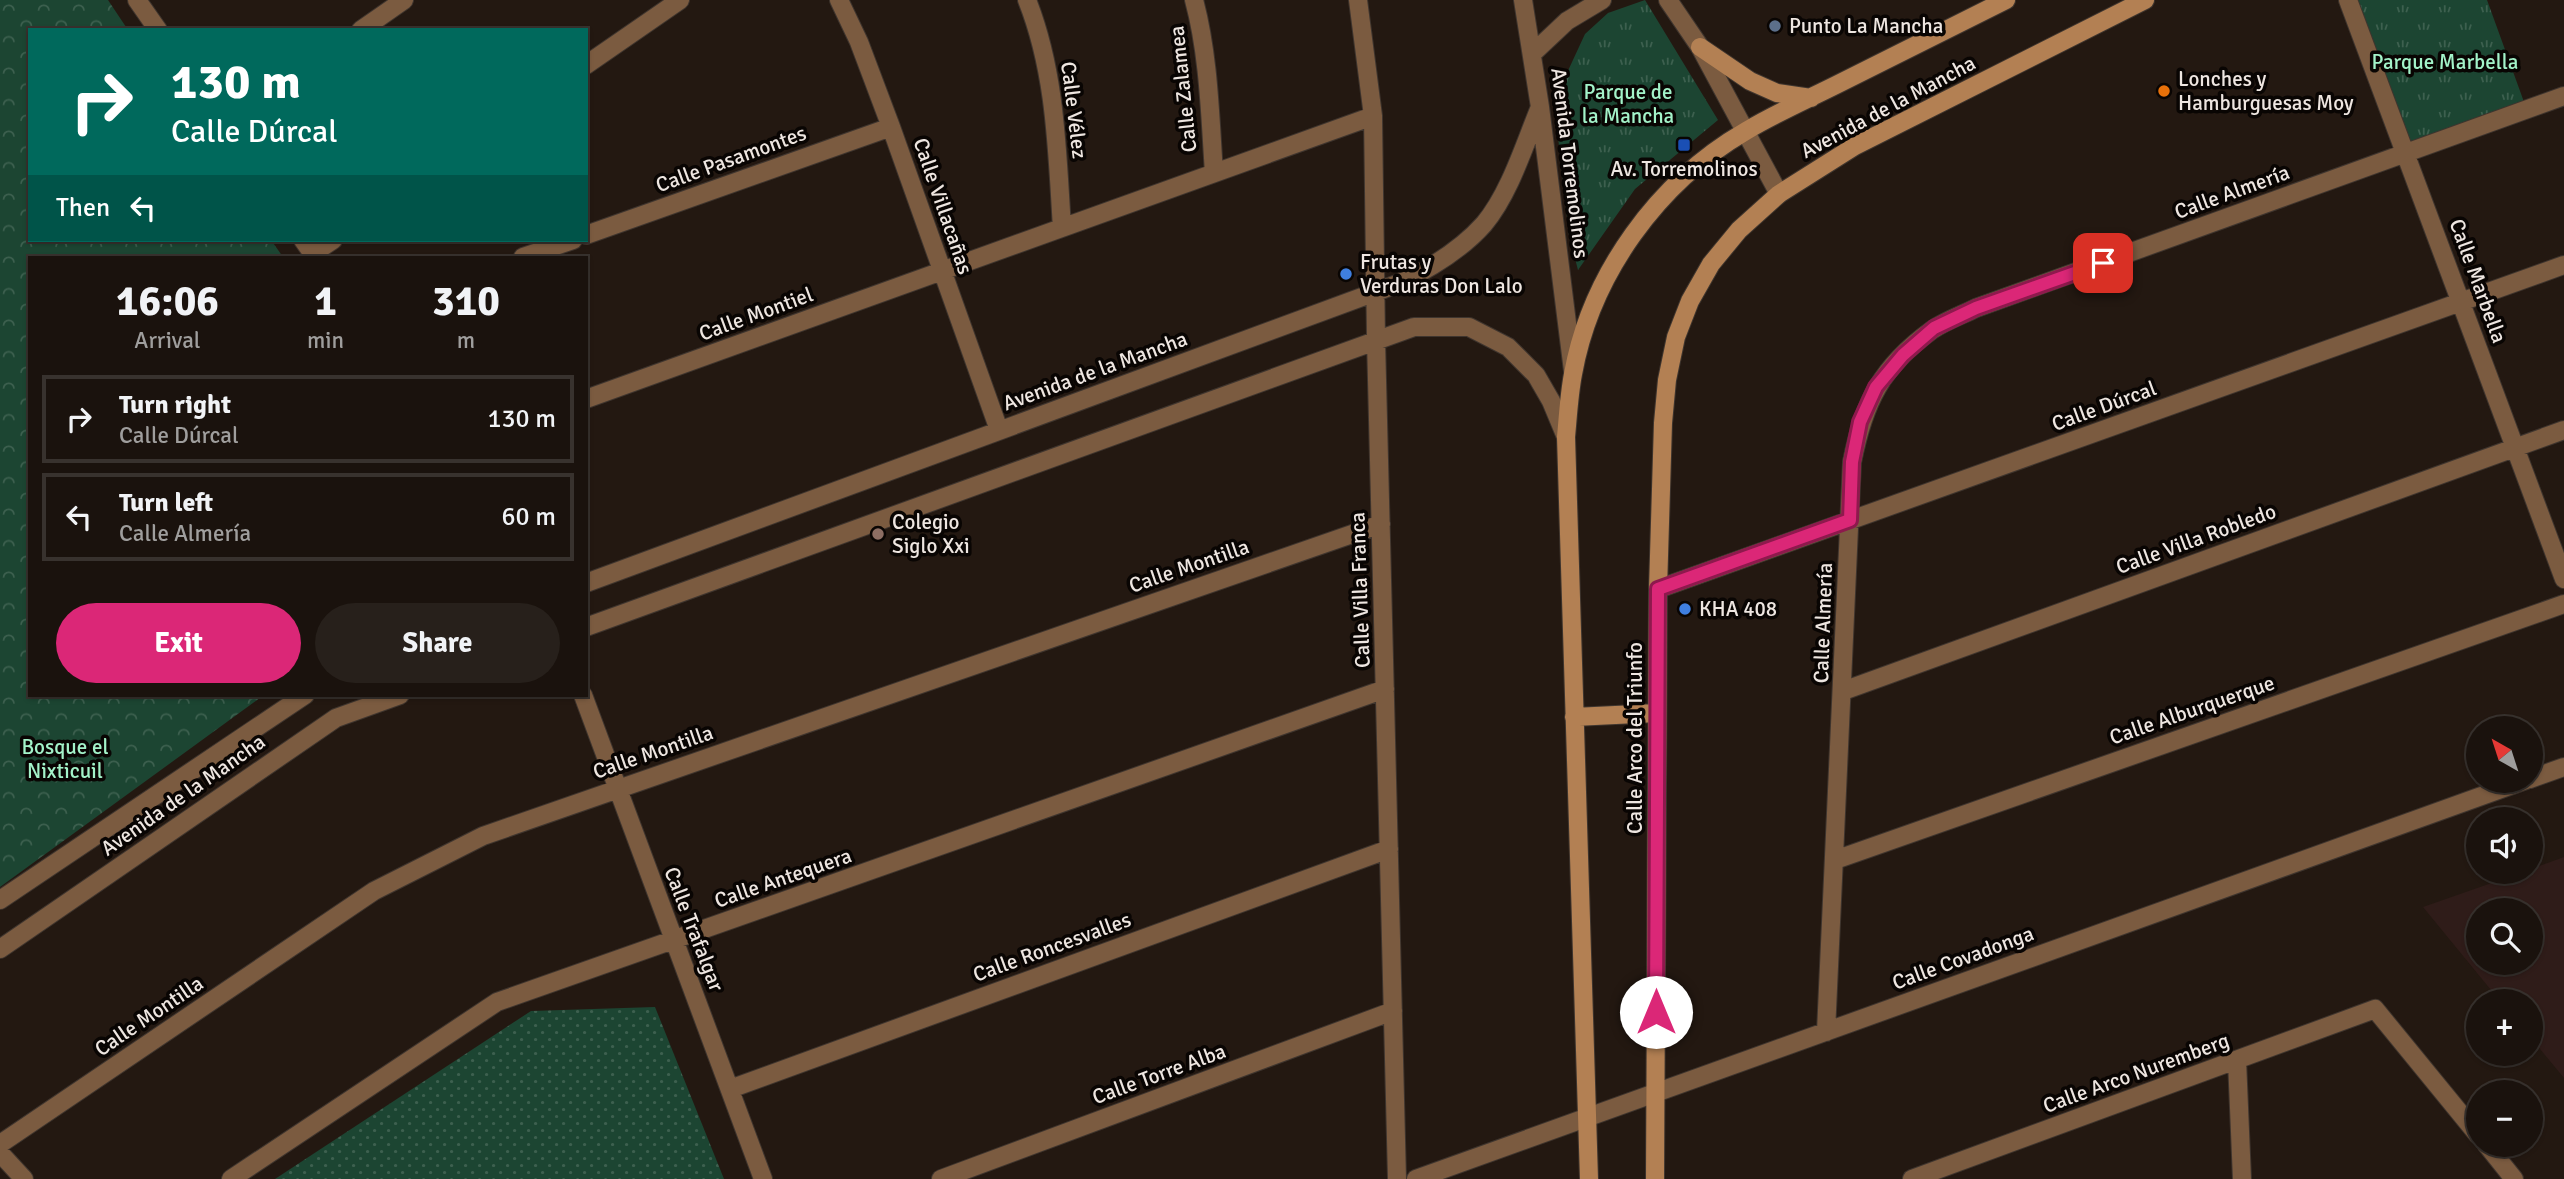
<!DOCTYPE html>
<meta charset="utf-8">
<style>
:root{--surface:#1a120d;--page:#27201b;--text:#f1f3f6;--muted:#9f9e9d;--line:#38322e;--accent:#db2777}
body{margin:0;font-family:Signika,sans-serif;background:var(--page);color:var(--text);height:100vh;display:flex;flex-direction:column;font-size:26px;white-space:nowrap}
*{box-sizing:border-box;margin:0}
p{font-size:23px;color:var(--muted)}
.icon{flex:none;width:38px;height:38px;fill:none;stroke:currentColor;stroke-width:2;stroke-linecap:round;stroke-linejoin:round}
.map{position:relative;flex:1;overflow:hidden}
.details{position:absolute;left:28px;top:256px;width:560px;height:441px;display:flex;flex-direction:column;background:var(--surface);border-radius:0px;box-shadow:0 2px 5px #0004,0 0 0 2px var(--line)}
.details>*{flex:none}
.guide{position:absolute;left:28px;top:28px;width:560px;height:214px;border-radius:0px;box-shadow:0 2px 5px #0004,0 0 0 2px var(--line);background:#00695c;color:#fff;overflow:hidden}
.needle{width:46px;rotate:321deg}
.controls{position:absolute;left:2466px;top:716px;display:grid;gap:14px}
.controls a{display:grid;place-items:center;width:77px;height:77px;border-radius:50%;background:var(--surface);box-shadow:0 2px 5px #0004,0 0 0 2px var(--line);font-size:35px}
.pin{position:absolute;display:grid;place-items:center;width:60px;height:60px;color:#fff;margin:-30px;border-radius:14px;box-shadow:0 4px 10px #0006}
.me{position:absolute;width:77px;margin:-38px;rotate:0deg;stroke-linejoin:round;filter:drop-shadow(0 0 5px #0008)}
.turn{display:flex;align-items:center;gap:24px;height:147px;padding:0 28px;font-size:32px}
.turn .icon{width:91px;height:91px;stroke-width:2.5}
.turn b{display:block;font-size:49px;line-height:60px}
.then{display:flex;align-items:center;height:66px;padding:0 28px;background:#0003;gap:14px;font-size:26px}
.eta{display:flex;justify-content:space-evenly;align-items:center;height:119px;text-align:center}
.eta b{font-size:42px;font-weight:700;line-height:49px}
.cta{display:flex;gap:14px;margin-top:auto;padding:14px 28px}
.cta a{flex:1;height:80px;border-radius:42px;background:var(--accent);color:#fff;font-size:28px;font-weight:700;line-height:80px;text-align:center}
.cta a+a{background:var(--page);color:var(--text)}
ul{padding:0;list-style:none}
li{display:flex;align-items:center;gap:21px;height:88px;margin:0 14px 10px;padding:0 14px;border:4px solid var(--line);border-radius:0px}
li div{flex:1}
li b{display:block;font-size:26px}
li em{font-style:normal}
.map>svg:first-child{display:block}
.industrial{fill:#2f1c19;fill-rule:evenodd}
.grass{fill:url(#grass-dots)}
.forest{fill:url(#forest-crowns)}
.park{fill:url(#park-tufts)}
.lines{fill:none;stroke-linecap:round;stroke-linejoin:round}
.street-casing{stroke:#3f352e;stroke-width:20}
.secondary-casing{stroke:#3f352e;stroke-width:20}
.street{stroke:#7b5b40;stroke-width:18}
.secondary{stroke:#b38053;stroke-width:18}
.route-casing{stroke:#8e194d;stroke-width:18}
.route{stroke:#db2777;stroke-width:12}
.service-dot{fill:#5c6f8a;stroke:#090503;stroke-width:2.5}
.food-dot{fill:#e8710a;stroke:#090503;stroke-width:2.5}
.transit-dot{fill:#1a4fb4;stroke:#090503;stroke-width:2.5}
.shop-dot{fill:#3f7fe0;stroke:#090503;stroke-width:2.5}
.education-dot{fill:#8d6e63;stroke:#090503;stroke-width:2.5}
.labels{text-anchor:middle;stroke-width:7;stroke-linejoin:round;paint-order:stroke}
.poi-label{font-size:21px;fill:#eee6e1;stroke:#090503;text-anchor:start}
.park-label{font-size:21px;fill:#a3f3c9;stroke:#090503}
.street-label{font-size:21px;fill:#eee6e1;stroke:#090503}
</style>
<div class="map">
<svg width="2564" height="1179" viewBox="0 0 2564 1179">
<defs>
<pattern id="grass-dots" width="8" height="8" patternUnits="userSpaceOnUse" patternTransform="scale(1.75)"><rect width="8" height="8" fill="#1c4532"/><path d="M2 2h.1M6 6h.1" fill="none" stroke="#3d604f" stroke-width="1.8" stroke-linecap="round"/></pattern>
<pattern id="forest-crowns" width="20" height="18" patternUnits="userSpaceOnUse" patternTransform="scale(1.75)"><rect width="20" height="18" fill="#1c4532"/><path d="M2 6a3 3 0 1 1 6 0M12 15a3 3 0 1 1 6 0" fill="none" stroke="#3d604f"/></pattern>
<pattern id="park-tufts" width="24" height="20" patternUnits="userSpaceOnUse" patternTransform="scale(1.75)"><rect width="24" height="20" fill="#1c4532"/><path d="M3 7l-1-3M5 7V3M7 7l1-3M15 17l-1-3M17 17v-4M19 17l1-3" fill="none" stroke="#3d604f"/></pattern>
</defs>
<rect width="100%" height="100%" fill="#231811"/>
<path class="industrial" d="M2564 857V1078L2531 1038 2530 1001H2500L2423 907 2523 872H2530L2531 869ZM2478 910H2530V962H2478Z"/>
<path class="grass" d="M655 1007 724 1179H275L531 1011Z"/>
<path class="forest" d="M0 0H108L128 30H30V240H271L283 257H30V695H264L0 887Z"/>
<path class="park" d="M1645 0 1718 120 1635 189 1578 270 1569 235 1554 101 1585 34 1608 13Z
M2357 0H2487L2524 102 2412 146Z"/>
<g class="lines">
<g class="street-casing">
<path id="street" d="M137 0 158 30
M839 0 859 42 891 127 999 430
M1027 0C1056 73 1057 151 1062 228
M1194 0C1209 56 1210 116 1214 173
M1358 0 1373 116 1376 340 1397 1179
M1523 0 1540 107 1573 371
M1668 0 1700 47 1779 194
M2348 0 2564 579
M361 30 404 0
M1533 53 1567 21 1602 0
M586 65 680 0
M586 235 891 127
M303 240 315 257
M312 254 333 240
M523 257 573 240
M586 399 1373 116
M586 583 1400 283C1431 268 1461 250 1484 224 1510 193 1525 143 1540 107
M1658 589 2564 265
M586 627 1414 327H1469L1508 347 1536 375 1551 401 1566 437
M1843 691 2564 430
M583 695 763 1179
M2530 779 2564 767
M1835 860 2564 604
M0 900 305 695
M0 949 336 718 400 695
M1826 1032 1852 462C1864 402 1881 367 1932 330 1945 321 1962 315 1976 308L2564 96
M2237 1060 2242 1179
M730 1089 1389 849
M0 1144 374 891 483 836 1381 524
M2486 1144 2514 1179
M0 1153 24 1179
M231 1179 497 1002 1385 689
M941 1179 1393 1011
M1416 1179 2526 780
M1912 1179 2375 1009 2478 1135"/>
</g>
<g class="secondary-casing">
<path id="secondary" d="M1700 47 1750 81 1777 93 1811 98
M1574 717 1657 713
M1589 1179 1566 437C1568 416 1569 395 1573 374 1591 274 1658 182 1746 131 1774 114 1806 100 1836 85 1893 57 1949 28 2006 0
M1655 1179 1658 589 1663 423 1667 380 1676 337 1690 301 1711 264 1739 230 1779 194 1855 146 2145 0"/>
</g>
<use href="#street" class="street"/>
<use href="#secondary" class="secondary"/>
</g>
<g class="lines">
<g class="route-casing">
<path id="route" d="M1656 1012 1658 589 1850 520 1852 462 1860 422 1876 387 1903 355 1934 328 1976 308 2103 263"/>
</g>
<use href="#route" class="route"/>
</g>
<circle class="service-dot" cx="1775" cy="26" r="7"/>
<circle class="food-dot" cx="2164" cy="91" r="7"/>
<rect class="transit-dot" x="1677" y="138" width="14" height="14" rx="3.5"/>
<g class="shop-dot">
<circle cx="1346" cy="274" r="7"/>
<circle cx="1685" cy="609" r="7"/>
</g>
<circle class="education-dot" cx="878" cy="534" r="7"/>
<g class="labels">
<g class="poi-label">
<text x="1789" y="33">Punto La Mancha</text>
<text x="2178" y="86">Lonches y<tspan x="2178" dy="24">Hamburguesas Moy</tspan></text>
<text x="1684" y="176" text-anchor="middle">Av. Torremolinos</text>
<text x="1360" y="269">Frutas y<tspan x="1360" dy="24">Verduras Don Lalo</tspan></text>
<text x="892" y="529">Colegio<tspan x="892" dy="24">Siglo Xxi</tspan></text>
<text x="1699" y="616">KHA 408</text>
</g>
<g class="park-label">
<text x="2445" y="69">Parque Marbella</text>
<text x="1628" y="99">Parque de<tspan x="1628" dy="24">la Mancha</tspan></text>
<text x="65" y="754">Bosque el<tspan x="65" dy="24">Nixticuil</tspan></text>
</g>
<g class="street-label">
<text transform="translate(1183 89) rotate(-96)" y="7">Calle Zalamea</text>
<text transform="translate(1888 107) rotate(-28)" y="7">Avenida de la Mancha</text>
<text transform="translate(1074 110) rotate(83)" y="7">Calle Vélez</text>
<text transform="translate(731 159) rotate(-20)" y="7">Calle Pasamontes</text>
<text transform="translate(1570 163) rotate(83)" y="7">Avenida Torremolinos</text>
<text transform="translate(2232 192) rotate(-20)" y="7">Calle Almería</text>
<text transform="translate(943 206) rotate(71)" y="7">Calle Villacañas</text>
<text transform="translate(2478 281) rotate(70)" y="7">Calle Marbella</text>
<text transform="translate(756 314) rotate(-20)" y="7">Calle Montiel</text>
<text transform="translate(1095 371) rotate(-20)" y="7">Avenida de la Mancha</text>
<text transform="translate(2104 406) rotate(-20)" y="7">Calle Dúrcal</text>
<text transform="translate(2196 539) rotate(-20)" y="7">Calle Villa Robledo</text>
<text transform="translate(1189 566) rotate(-19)" y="7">Calle Montilla</text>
<text transform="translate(1360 590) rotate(-92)" y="7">Calle Villa Franca</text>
<text transform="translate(1823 623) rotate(-88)" y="7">Calle Almería</text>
<text transform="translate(2192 710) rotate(-19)" y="7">Calle Alburquerque</text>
<text transform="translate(1635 738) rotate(-90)" y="7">Calle Arco del Triunfo</text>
<text transform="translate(653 752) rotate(-19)" y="7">Calle Montilla</text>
<text transform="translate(183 795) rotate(-35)" y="7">Avenida de la Mancha</text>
<text transform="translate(783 878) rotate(-19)" y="7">Calle Antequera</text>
<text transform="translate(694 929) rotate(69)" y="7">Calle Trafalgar</text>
<text transform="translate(1052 947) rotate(-20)" y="7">Calle Roncesvalles</text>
<text transform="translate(1963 958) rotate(-20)" y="7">Calle Covadonga</text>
<text transform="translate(149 1016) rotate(-34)" y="7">Calle Montilla</text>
<text transform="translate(2136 1073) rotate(-20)" y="7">Calle Arco Nuremberg</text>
<text transform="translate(1159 1074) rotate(-20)" y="7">Calle Torre Alba</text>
</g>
</g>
</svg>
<div class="controls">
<a><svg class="needle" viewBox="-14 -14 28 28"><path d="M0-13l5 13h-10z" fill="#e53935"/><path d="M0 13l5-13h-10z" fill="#9f9e9d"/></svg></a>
<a><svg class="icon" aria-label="sound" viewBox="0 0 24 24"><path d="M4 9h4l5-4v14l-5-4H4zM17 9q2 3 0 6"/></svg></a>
<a><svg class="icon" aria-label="search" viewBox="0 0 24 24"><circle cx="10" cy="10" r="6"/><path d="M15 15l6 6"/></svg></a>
<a>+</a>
<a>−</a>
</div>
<div class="pin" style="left:2103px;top:263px;background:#d93025"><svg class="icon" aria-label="arrive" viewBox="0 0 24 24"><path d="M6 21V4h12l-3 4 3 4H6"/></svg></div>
<svg class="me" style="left:1656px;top:1012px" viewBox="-20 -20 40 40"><circle r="19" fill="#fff"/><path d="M0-13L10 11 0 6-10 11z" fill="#db2777"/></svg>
<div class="guide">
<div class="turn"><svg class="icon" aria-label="right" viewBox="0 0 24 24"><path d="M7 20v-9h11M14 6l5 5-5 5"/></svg><div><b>130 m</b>Calle Dúrcal</div></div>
<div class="then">Then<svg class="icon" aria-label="left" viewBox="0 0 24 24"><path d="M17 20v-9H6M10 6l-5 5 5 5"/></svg></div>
</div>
<section class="details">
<div class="eta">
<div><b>16:06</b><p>Arrival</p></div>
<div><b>1</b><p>min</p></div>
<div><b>310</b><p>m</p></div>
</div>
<ul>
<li><svg class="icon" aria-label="right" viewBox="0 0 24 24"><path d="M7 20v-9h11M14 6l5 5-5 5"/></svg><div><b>Turn right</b><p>Calle Dúrcal</p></div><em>130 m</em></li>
<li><svg class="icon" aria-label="left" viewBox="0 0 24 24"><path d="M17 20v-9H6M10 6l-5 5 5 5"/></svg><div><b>Turn left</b><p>Calle Almería</p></div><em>60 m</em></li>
</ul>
<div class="cta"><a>Exit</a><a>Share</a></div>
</section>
</div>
